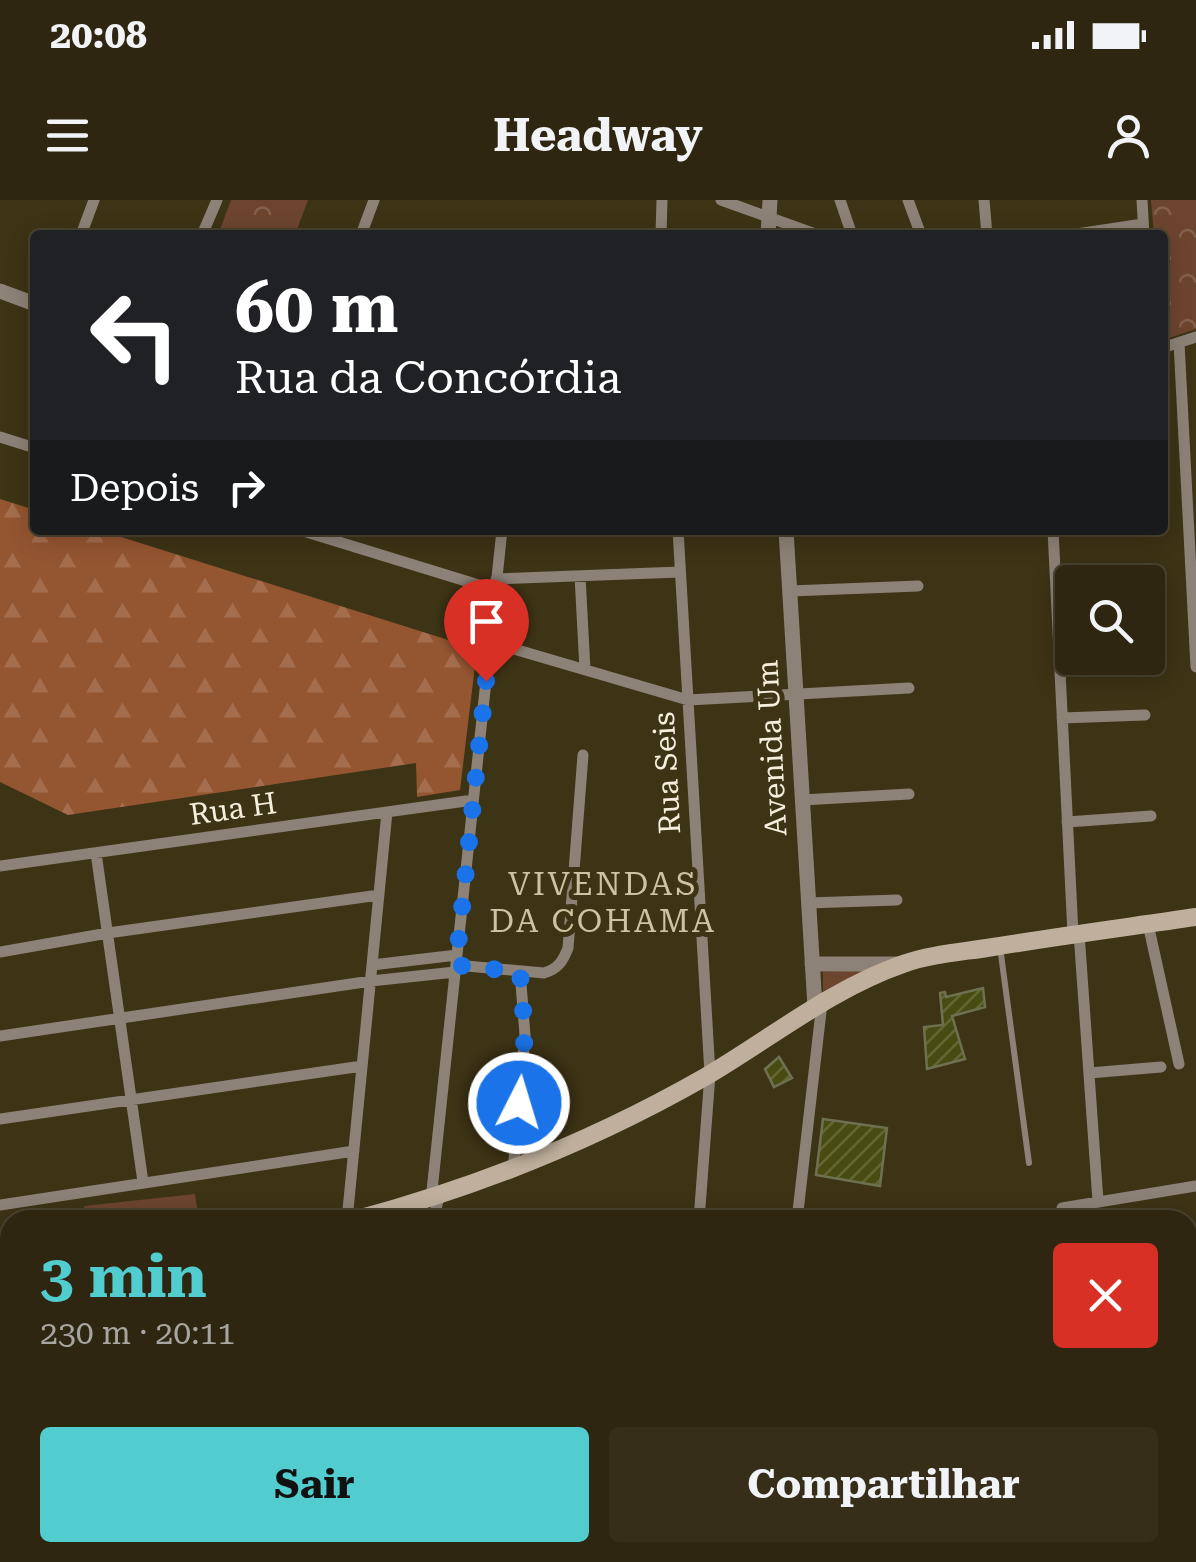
<!DOCTYPE html>
<html lang="pt">
<meta charset="utf-8">
<style>
:root{--surface:#2e2610;--page:#362e19;--text:#f1f3f6;--muted:#a7a59f;--line:#494330;--accent:#52cdcf}
body{margin:0;font-family:"Roboto Serif",serif;background:var(--page);color:var(--text);height:100vh;display:flex;flex-direction:column;font-size:38px;white-space:nowrap}
*{box-sizing:border-box;margin:0}
p{font-size:32px;color:var(--muted)}
.icon{flex:none;width:55px;height:55px;fill:none;stroke:currentColor;stroke-width:2;stroke-linecap:round;stroke-linejoin:round}
.map{position:relative;flex:1;overflow:hidden}
.side{position:absolute;left:0px;top:1010px;width:1198px;height:352px;display:flex;flex-direction:column;background:var(--surface);border-radius:30px 30px 0 0;box-shadow:0 5px 25px #0003,0 0 0 2px var(--line)}
.side>*{flex:none}
.banner{position:absolute;left:30px;top:30px;width:1138px;height:305px;border-radius:10px;box-shadow:0 5px 25px #0003,0 0 0 2px var(--line);background:#202124;color:#fff;overflow:hidden}
.buttons{position:absolute;left:1055px;top:365px;display:grid;gap:20px}
.buttons a{display:grid;place-items:center;width:110px;height:110px;border-radius:10px;background:var(--surface);box-shadow:0 5px 25px #0003,0 0 0 2px var(--line);font-size:50px}
.pin{position:absolute;display:grid;place-items:center;width:85px;height:85px;color:#fff;margin:-102px -42px;border-radius:50% 50% 50% 0;rotate:-45deg;box-shadow:0 0 10px #0007}
.pin .icon{rotate:45deg}
.me{position:absolute;width:110px;margin:-55px;rotate:5deg;stroke-linejoin:round;filter:drop-shadow(0 0 8px #0008)}
.turn{display:flex;align-items:center;gap:35px;height:210px;padding:0 40px;font-size:45px}
.turn .icon{width:130px;height:130px;stroke-width:2.5}
.turn b{display:block;font-size:70px;line-height:85px}
.then{display:flex;align-items:center;height:95px;padding:0 40px;background:#0003;gap:20px;font-size:38px}
.round{display:grid;place-items:center;flex:none;width:105px;height:105px;border-radius:10px;background:var(--page)}
.overview{display:flex;align-items:center;justify-content:space-between;height:170px;padding:0 40px}
h1{font-size:60px;font-weight:700;line-height:75px;color:var(--accent)}
.button{display:flex;gap:20px;margin-top:auto;padding:20px 40px}
.button a{flex:1;height:115px;border-radius:10px;background:var(--accent);color:#111;font-size:40px;font-weight:700;line-height:115px;text-align:center}
.button a+a{background:var(--page);color:var(--text)}
.status{display:flex;justify-content:space-between;align-items:center;height:70px;padding:0 50px;background:var(--surface);direction:ltr}
.status svg{height:28px;fill:currentColor}
header{display:flex;justify-content:space-between;align-items:center;height:130px;padding:0 40px;background:var(--surface);font-size:45px;font-weight:700}
.map>svg:first-child{display:block}
.green{fill:#6d452f}
.forest{fill:url(#forest-firs)}
.park{fill:url(#park-crowns)}
.building{fill:url(#building-hatch);stroke:#6e7151;stroke-width:2.5}
.lines{fill:none;stroke-linecap:round;stroke-linejoin:round}
.service{stroke:#8d8277;stroke-width:6}
.minor{stroke:#8d8277;stroke-width:11}
.tertiary{stroke:#8d8277;stroke-width:15}
.secondary{stroke:#bfaf9c;stroke-width:18}
.route{stroke:#1a73e8;stroke-width:18;stroke-dasharray:0 32.4}
.labels{text-anchor:middle;stroke-width:10;stroke-linejoin:round;paint-order:stroke}
.street-label{font-size:30px;fill:#f5efde;stroke:#3d3315}
.neighbourhood-label{font-size:32px;letter-spacing:2.5px;fill:#cec3a1;stroke:#3d3315}
</style>
<div class="status"><b>20:08</b><svg viewBox="0 0 49 12"><path d="M0 12V9h3v3zM5 12V6h3v6zM10 12V3h3v9zM15 12V0h3v12zM26 1h20v11H26zM47 4h2v5h-2z"/></svg></div>
<header><svg class="icon" aria-label="menu" viewBox="0 0 24 24"><path d="M4 6h16M4 12h16M4 18h16"/></svg>Headway<svg class="icon" aria-label="person" viewBox="0 0 24 24"><circle cx="12" cy="8" r="4"/><path d="M4 21q1-7 8-7t8 7"/></svg></header>
<div class="map">
<svg width="1196" height="1362" viewBox="0 0 1196 1362">
<defs>
<pattern id="forest-firs" width="22" height="20" patternUnits="userSpaceOnUse" patternTransform="scale(2.5)"><rect width="22" height="20" fill="#945531"/><path d="M5 1l3.5 6h-7zM16 11l3.5 6h-7z" fill="#a46e4e"/></pattern>
<pattern id="park-crowns" width="20" height="18" patternUnits="userSpaceOnUse" patternTransform="scale(2.5)"><rect width="20" height="18" fill="#6d452f"/><path d="M2 6a3 3 0 1 1 6 0M12 15a3 3 0 1 1 6 0" fill="none" stroke="#82604d"/></pattern>
<pattern id="building-hatch" width="6" height="6" patternUnits="userSpaceOnUse" patternTransform="scale(2.5)"><rect width="6" height="6" fill="#494c12"/><path d="M-1 1l2-2M0 6l6-6M5 7l2-2" fill="none" stroke="#646634"/></pattern>
</defs>
<rect width="100%" height="100%" fill="#3d3315"/>
<path class="green" d="M866 770 823 791V772Z
M195 994 199 1020H85L84 1006Z"/>
<path class="forest" d="M0 299 35 310V330H99L477 449 460 590 417 597 416 563 68 615 0 582Z"/>
<path class="park" d="M231 0H308L295 35H218Z
M1151 0H1196V129L1163 140 1162 35H1154Z"/>
<path class="building" d="M983 788 985 807 952 816 965 859 927 869 924 827 943 825 940 793 945 792 946 797Z
M779 857 792 878 774 887 765 869Z
M823 919 887 928 880 986 816 975Z"/>
<g class="lines">
<path class="service" d="M1000 747 1029 963"/>
<path class="minor" d="M721 0 818 35
M840 0 852 35
M908 0 921 35
M984 0 987 35
M1142 0 1144 35
M81 35 94 0
M202 35 217 0
M361 35 374 0
M661 35 662 0
M1070 35 1143 24
M1179 143 1196 467
M1162 148 1196 137
M0 237 35 248
M300 330 495 390
M678 330 710 874 699 1020
M1053 330 1073 734
M580 376 585 470
M496 379 680 372
M790 391 918 386
M490 442 688 500 909 488
M1062 518 1145 515
M802 600 909 594
M1067 622 1151 616
M96 653 143 982
M0 666 473 600
M808 703 897 700
M1148 724 1179 864
M1079 733 1098 1001
M0 752 108 733 379 695
M372 765 457 755
M456 765 544 773C558 769 563 761 568 748L583 555
M0 836 371 781 455 772
M1089 873 1161 867
M0 919 362 866
M513 971 525 835 520 771
M431 1000 502 330
M0 1005 354 951
M1062 1008 1196 986
M347 1020 387 612
M433 1020 439 997
M797 1020 822 803
M1188 1097 1196 1096
M1 1112 10 1135
M1188 1201 1196 1240
M96 1352 100 1362
M198 1352 202 1362
M1006 1352 1009 1362
M1114 1352 1116 1362
M259 1362 261 1353
M331 1362 335 1352
M648 1362 651 1352"/>
<path class="tertiary" d="M768 35 770 0
M0 91 35 104
M786 330 815 807
M812 764H897"/>
<path class="secondary" d="M354 1020C478 987 593 941 705 877 770 839 831 789 903 764 931 754 963 752 993 747 1060 736 1128 727 1196 717
M0 1112 10 1109"/>
</g>
<g class="lines">
<path class="route" d="M486 481 456 765 520 772 525 834 519 903"/>
</g>
<g class="labels">
<g class="street-label">
<text transform="translate(772 548) rotate(-93)" y="10">Avenida Um</text>
<text transform="translate(667 573) rotate(-93)" y="10">Rua Seis</text>
<text transform="translate(233 609) rotate(-8)" y="10">Rua H</text>
</g>
<g class="neighbourhood-label">
<text x="603" y="695">VIVENDAS<tspan x="603" dy="37">DA COHAMA</tspan></text>
</g>
</g>
</svg>
<div class="buttons">
<a><svg class="icon" aria-label="search" viewBox="0 0 24 24"><circle cx="10" cy="10" r="6"/><path d="M15 15l6 6"/></svg></a>
</div>
<div class="pin" style="left:486px;top:481px;background:#d93025"><svg class="icon" aria-label="arrive" viewBox="0 0 24 24"><path d="M6 21V4h12l-3 4 3 4H6"/></svg></div>
<svg class="me" style="left:519px;top:903px" viewBox="-20 -20 40 40"><circle r="17" fill="#1a73e8" stroke="#fff" stroke-width="3"/><path d="M0-11L8 9 0 5-8 9z" fill="#fff"/></svg>
<div class="banner">
<div class="turn"><svg class="icon" aria-label="left" viewBox="0 0 24 24"><path d="M17 20v-9H6M10 6l-5 5 5 5"/></svg><div><b>60 m</b>Rua da Concórdia</div></div>
<div class="then">Depois<svg class="icon" aria-label="right" viewBox="0 0 24 24"><path d="M7 20v-9h11M14 6l5 5-5 5"/></svg></div>
</div>
<section class="side">
<div class="overview"><div><h1>3 min</h1><p>230 m · 20:11</p></div><a class="round" style="background:#d93025;color:#fff"><svg class="icon" aria-label="close" viewBox="0 0 24 24"><path d="M6 6l12 12M18 6L6 18"/></svg></a></div>
<div class="button"><a>Sair</a><a>Compartilhar</a></div>
</section>
</div>
